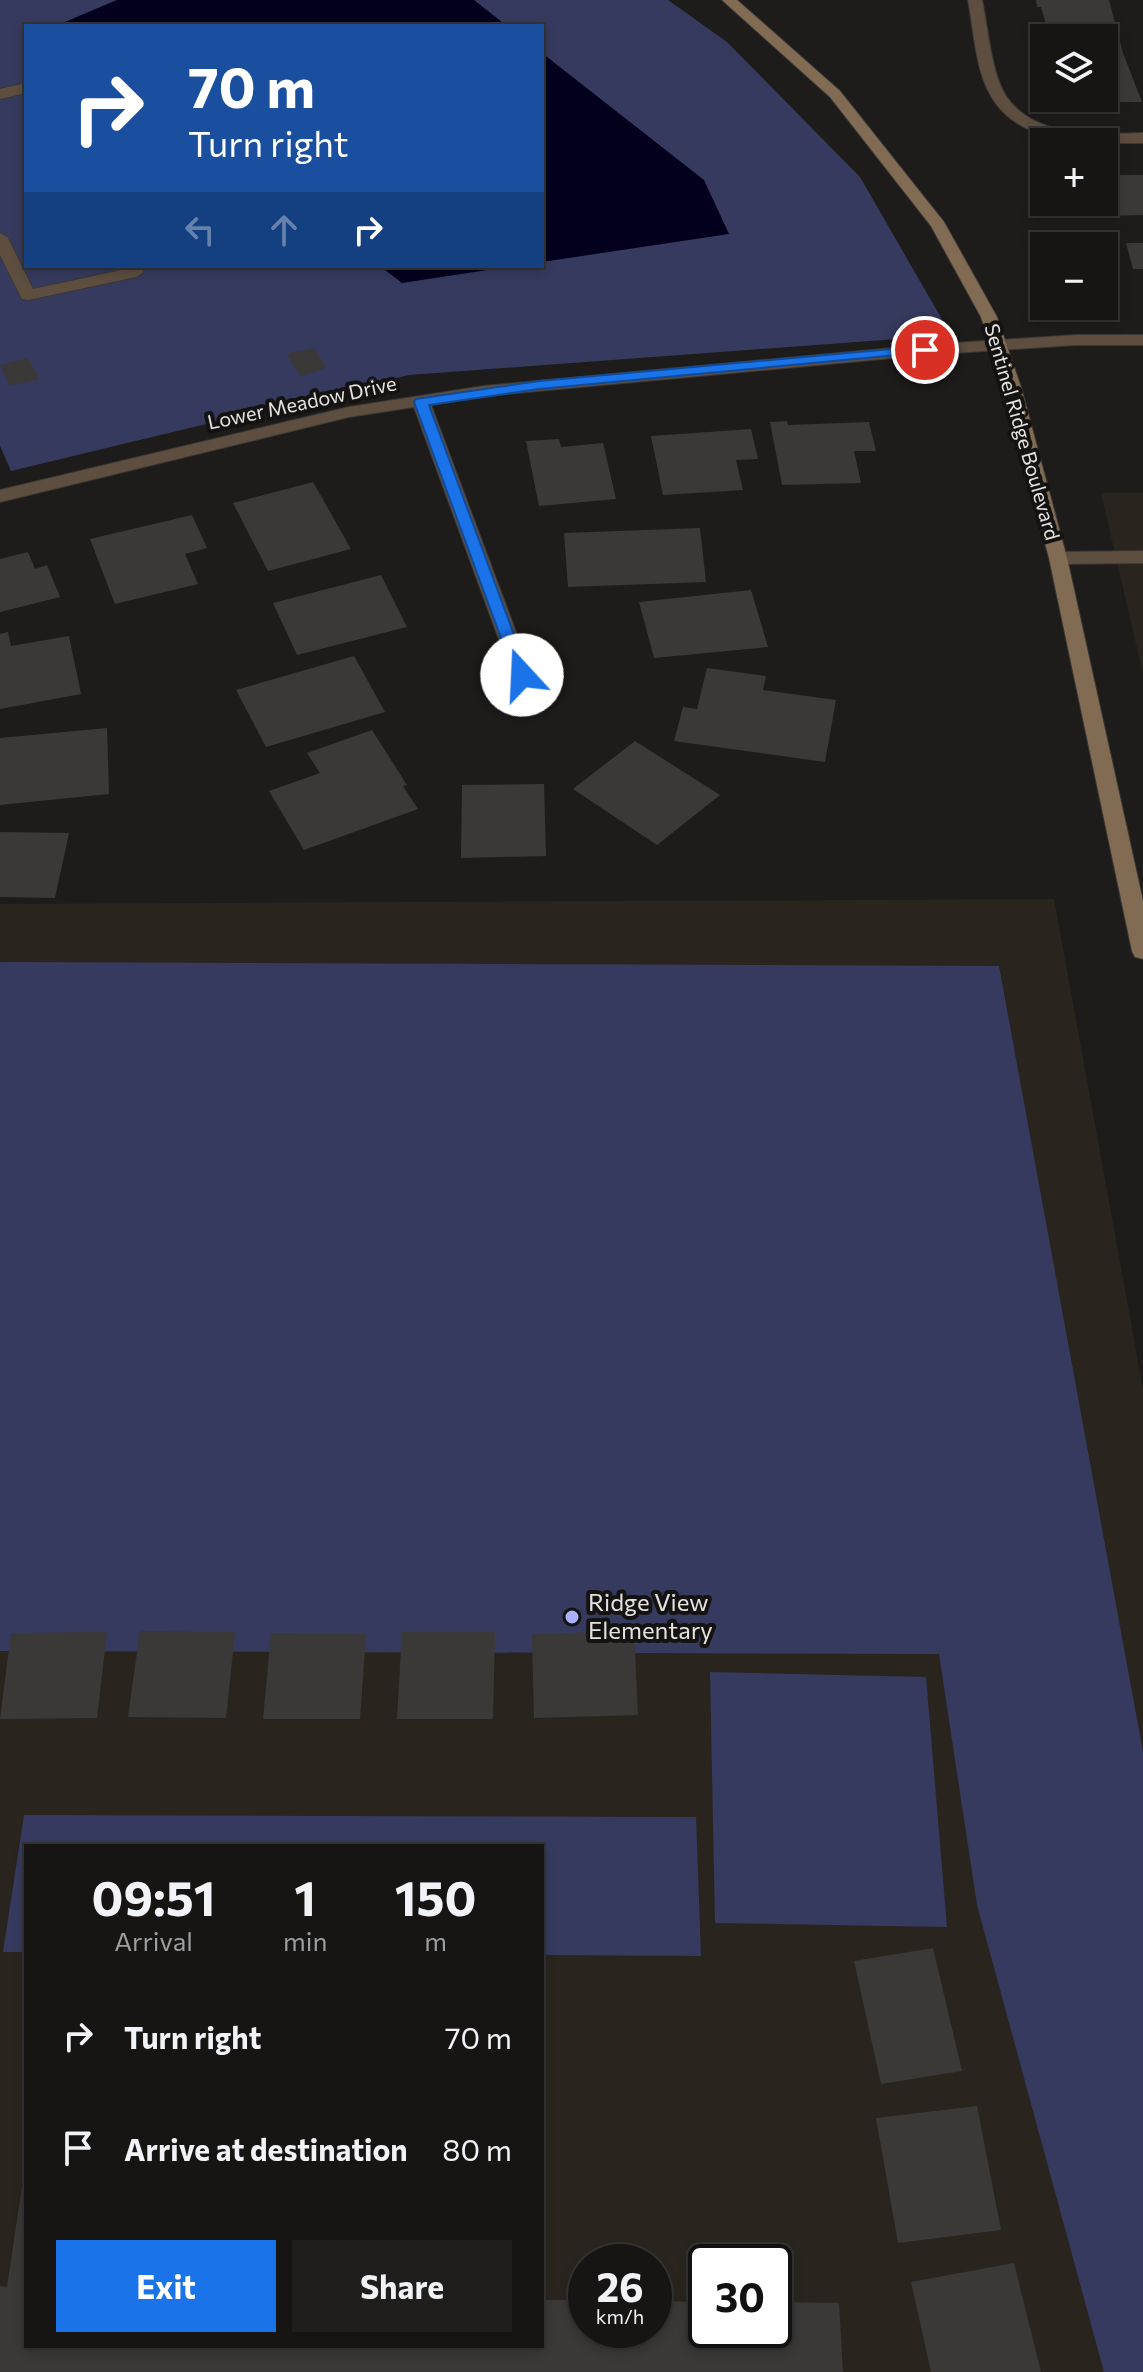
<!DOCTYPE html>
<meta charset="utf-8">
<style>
:root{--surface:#161514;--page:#1f1e1d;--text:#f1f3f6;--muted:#9e9fa0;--line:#353434;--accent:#1a73e8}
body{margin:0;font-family:Commissioner,sans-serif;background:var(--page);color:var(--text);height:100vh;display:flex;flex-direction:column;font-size:30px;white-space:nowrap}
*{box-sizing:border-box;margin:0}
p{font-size:26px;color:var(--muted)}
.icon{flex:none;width:44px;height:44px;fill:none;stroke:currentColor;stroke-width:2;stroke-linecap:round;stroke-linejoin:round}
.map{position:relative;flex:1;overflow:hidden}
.panel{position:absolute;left:24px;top:1844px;width:520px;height:504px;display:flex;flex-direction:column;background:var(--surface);border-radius:0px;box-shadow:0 4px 12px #0003,0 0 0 2px var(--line)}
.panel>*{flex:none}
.guide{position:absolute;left:24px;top:24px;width:520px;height:244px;border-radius:0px;box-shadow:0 4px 12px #0003,0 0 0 2px var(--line);background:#1a4fa0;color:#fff;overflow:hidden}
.tools{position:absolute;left:1030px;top:24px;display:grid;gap:16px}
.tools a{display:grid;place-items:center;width:88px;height:88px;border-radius:0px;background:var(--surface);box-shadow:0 4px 12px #0003,0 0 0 2px var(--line);font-size:40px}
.speed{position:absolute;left:568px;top:2244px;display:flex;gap:16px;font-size:40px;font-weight:700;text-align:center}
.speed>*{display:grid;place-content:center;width:104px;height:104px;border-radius:50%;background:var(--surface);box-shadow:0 4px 12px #0003,0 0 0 2px var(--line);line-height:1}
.speed small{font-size:20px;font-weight:400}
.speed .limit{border:4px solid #111;border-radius:12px;background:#fff;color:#111}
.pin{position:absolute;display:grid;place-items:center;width:68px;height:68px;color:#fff;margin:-34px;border:4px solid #fff;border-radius:50%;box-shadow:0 2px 8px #0007}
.me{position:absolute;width:88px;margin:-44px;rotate:340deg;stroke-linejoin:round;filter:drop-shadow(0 0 6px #0008)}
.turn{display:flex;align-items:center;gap:28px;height:168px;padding:0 32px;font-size:36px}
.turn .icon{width:104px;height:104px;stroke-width:2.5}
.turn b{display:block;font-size:56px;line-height:68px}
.lanes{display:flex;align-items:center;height:76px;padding:0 32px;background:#0003;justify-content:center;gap:40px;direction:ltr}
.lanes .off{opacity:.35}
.eta{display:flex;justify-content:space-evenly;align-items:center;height:136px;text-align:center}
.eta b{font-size:48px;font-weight:700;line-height:56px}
.primary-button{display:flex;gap:16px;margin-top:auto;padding:16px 32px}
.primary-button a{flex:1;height:92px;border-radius:0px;background:var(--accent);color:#fff;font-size:32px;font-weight:700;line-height:92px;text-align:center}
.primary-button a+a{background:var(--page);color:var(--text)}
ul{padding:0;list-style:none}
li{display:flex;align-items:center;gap:24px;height:112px;padding:0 32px}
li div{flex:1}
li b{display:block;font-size:30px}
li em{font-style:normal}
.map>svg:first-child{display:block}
.built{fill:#2a241e;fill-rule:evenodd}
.green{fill:#363a5e;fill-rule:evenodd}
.water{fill:#03001d}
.building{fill:#3b3937}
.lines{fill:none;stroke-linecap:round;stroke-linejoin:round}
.service-casing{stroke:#3a3836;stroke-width:2}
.minor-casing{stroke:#3a3836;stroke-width:2}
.secondary-casing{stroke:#3a3836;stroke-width:2}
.service{fill:#5d4e40;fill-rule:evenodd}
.minor{fill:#5d4e40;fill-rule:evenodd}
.secondary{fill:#816b53;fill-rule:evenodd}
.route{fill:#1a73e8;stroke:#114b97;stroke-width:2}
.poi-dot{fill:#a7b1fc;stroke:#141311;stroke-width:3}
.labels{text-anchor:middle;stroke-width:8;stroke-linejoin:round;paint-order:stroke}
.far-street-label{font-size:20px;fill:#e5e3e2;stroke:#141311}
.poi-label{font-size:24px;fill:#e5e3e2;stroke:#141311;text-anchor:start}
</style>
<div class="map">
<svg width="1143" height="2372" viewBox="0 0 1143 2372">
<rect width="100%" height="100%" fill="#1e1c1a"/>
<path class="built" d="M1101 493H1143V674Z
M1054 899 1143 1389V2372H0V904ZM26 1846H542V2346H26ZM586 2262H654V2330H586ZM706 2262H774V2330H706Z"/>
<path class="green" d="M0 0H668L727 42 860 177 951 335 409 375 11 471 0 446ZM26 26H542V266H26Z
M0 962 999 966 1143 1752V2372H1104L977 1905 939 1654 0 1651Z
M710 1672 926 1677 947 1927 715 1923Z
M24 1815 696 1817 701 1956 542 1955V1846H26V1952H3Z"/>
<path class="water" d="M117 0H474L507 26 60 24Z
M542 53 704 180 729 234 542 262Z
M380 266H513L402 283Z"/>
<path class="building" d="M1036 0H1109L1123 53 1142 102H1099L1098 98H1104V38H1050L1041 7H1037Z
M1104 175H1143V215L1065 217 1061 202H1104Z
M1126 243H1143V269H1133Z
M314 348 327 368 300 376 287 354Z
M28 358 39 379 10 386 0 365Z
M787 421 788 425 869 422 876 451H854L861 483 782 485 770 422Z
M751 429 758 459 736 460 743 490 663 495 651 436Z
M559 439 561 447 603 443 616 499 539 506 526 441Z
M313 482 351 549 268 571 233 503Z
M192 515 207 548 185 554 198 584 115 604 90 539Z
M700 528 706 582 568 587 564 533Z
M28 552 35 569 47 565 60 597 0 612V559Z
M381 575 407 627 297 655 273 603Z
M751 590 768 647 654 658 639 602Z
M8 632 11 646 69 636 81 694 0 709V634Z
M354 656 385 712 266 747 236 690Z
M707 668 766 676 763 690 836 700 825 762 674 741 683 707 697 709Z
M107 728 109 794 0 805V738Z
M372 730 407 785 403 786 418 809 304 850 269 791 320 773 307 753Z
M635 741 720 795 657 845 573 789Z
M544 784 546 856 461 858 462 785Z
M0 832 69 833 55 898 0 897Z
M140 1631 235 1632 226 1718 128 1717Z
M634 1631 638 1715 534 1718 532 1634Z
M107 1632 97 1718 0 1719 11 1633Z
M402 1632H495L493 1719H397Z
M271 1633 366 1634 360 1719H263Z
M933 1948 962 2071 881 2084 854 1961Z
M977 2106 1001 2230 898 2243 876 2118Z
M24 2173 26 2346H542V2300H586V2330H654V2301L706 2302V2330H774V2302L839 2303 843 2372H0V2286L7 2287Z
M1014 2263 1041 2372H931L911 2282Z"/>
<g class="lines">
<g class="service-casing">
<path id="service" d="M26 83V93L0 99V89Z
M0 233 8 238 33 289 126 269 124 266H140L144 272 136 277 28 300 22 299 0 255Z
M1143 551V563L1058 564 1049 558 1058 552Z"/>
</g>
<g class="minor-casing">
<path id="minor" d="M968 0H982C988 27 991 73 1006 96 1035 139 1098 134 1143 133V143C1093 143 1020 147 991 96 975 69 974 30 968 0Z
M1075 335H1143V345H1075L925 355 484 396 431 405 532 675 522 682 512 675 414 407 349 417 0 502V490L349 407 484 386 925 345Z"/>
</g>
<g class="secondary-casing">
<path id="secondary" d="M722 0H737L840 91 944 222 997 317 1021 387 1067 558 1143 901V959L1135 957 1132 951 1049 558 1003 387 981 317 931 226 830 97Z"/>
</g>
<use href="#service" class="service"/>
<use href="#minor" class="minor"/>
<use href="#secondary" class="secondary"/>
</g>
<path class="route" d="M925 346 929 347V352L539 389 429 405 529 675 522 680 516 679 414 402 416 399 539 381Z"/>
<circle class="poi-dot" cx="572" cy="1617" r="8"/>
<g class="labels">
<g class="far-street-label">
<text transform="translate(302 403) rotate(-12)" y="7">Lower Meadow Drive</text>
<text transform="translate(1022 432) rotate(74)" y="7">Sentinel Ridge Boulevard</text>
</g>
<g class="poi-label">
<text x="588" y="1611">Ridge View<tspan x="588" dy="28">Elementary</tspan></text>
</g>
</g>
</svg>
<div class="tools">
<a><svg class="icon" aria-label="layers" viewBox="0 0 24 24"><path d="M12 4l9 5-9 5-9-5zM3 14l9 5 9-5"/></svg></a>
<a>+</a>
<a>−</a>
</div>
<div class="speed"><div>26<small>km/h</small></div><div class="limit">30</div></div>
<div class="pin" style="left:925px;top:350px;background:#d93025"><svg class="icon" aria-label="arrive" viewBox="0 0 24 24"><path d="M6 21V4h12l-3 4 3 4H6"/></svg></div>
<svg class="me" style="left:522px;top:675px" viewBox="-20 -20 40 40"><circle r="19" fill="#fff"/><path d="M0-13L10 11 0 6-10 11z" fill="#1a73e8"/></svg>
<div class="guide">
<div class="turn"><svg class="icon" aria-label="right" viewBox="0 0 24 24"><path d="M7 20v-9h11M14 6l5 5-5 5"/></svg><div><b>70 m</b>Turn right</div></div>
<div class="lanes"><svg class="icon off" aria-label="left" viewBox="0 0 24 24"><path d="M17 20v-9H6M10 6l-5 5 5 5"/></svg><svg class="icon off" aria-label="ahead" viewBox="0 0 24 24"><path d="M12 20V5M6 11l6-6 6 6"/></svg><svg class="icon" aria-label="right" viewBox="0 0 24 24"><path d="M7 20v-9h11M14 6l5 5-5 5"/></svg></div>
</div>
<section class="panel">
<div class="eta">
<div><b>09:51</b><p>Arrival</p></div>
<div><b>1</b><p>min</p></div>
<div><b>150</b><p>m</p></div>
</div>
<ul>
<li><svg class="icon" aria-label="right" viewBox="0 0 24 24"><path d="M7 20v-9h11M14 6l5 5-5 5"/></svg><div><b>Turn right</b></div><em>70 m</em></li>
<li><svg class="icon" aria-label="arrive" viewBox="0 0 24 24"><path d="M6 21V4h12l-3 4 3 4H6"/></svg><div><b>Arrive at destination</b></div><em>80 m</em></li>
</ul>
<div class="primary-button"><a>Exit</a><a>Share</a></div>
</section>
</div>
